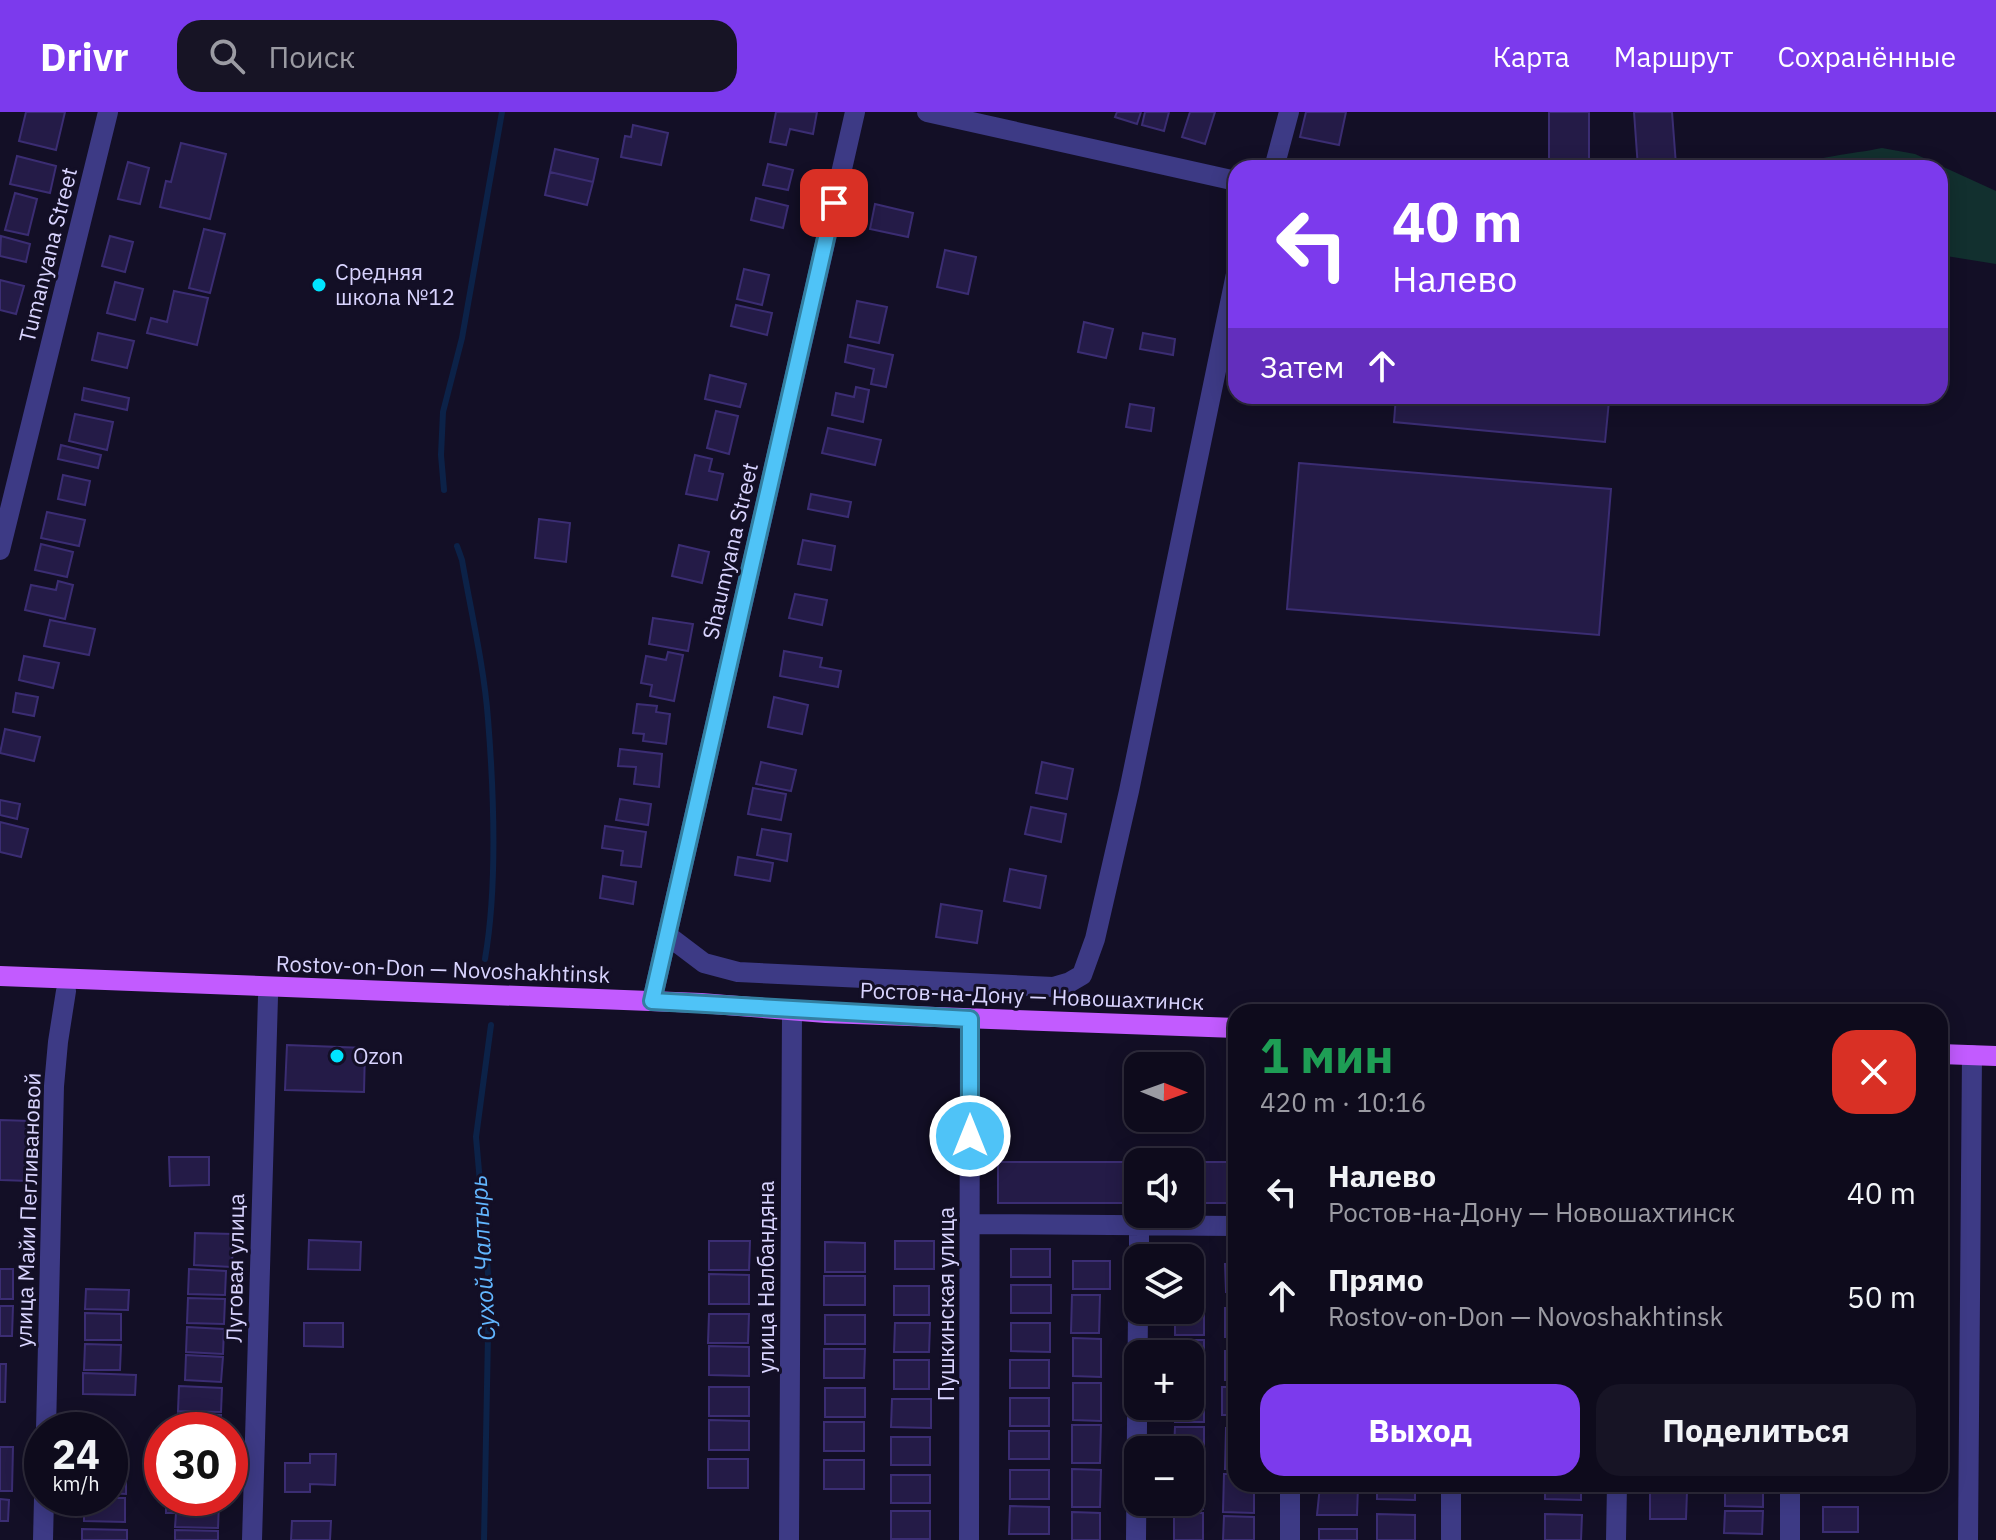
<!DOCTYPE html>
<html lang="ru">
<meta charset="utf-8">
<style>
:root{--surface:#0e0b1c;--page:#171425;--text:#f1f3f6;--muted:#9b9ba3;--line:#2e2b3b;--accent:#7c3aed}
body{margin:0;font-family:"IBM Plex Sans",sans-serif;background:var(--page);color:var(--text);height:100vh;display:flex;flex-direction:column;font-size:30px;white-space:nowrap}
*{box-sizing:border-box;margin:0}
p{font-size:26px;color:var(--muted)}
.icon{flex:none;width:44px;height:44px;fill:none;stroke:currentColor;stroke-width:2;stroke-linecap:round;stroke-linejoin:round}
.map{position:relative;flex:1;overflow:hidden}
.side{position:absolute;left:1228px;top:892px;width:720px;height:488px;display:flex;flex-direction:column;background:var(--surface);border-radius:24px;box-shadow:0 4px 20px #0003,0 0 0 2px var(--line)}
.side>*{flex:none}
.top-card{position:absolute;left:1228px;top:48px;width:720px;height:244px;border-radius:24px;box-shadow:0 4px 20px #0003,0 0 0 2px var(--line);background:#7c3aed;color:#fff;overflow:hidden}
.needle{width:52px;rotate:91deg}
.tools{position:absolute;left:1124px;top:940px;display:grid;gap:16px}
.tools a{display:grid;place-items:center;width:80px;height:80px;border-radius:16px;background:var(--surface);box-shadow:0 4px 20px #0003,0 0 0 2px var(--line);font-size:40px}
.speed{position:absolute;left:24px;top:1300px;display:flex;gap:16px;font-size:40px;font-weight:700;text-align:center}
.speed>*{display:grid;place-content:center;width:104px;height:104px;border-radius:50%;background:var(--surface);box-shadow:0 4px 20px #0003,0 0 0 2px var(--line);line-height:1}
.speed small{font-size:20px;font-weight:400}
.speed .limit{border:12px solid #d22;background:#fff;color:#111}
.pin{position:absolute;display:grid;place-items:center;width:68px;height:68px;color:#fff;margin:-34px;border-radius:16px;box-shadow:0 4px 12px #0006}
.me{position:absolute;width:88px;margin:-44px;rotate:0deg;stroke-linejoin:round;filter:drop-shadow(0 0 6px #0008)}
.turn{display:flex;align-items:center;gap:28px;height:168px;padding:0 32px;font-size:36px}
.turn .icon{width:104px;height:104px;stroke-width:2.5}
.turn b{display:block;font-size:56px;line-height:68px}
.then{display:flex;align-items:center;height:76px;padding:0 32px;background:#0003;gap:16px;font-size:30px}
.round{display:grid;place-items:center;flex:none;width:84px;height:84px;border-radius:24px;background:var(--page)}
.head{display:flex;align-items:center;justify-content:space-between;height:136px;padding:0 32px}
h1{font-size:48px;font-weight:700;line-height:60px;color:#1e9e55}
.cta{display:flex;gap:16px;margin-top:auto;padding:16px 32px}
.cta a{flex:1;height:92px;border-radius:24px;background:var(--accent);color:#fff;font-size:32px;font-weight:700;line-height:92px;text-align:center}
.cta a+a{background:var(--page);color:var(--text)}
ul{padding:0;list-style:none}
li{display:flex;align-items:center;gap:24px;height:104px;padding:0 32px}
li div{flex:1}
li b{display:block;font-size:30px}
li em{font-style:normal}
header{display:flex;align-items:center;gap:48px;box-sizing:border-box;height:112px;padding:0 40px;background:var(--accent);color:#fff}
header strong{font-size:38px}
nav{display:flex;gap:44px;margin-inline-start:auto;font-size:28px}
.search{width:560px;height:72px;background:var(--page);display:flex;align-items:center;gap:20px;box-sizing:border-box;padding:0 28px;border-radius:24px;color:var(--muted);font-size:30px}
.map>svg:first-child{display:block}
.green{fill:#12302f}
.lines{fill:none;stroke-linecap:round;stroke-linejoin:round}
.stream{stroke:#0c2248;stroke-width:6}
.building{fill:#241b47;stroke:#3b2d73;stroke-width:2}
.minor{stroke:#3d3a85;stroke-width:20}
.primary{stroke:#c25bff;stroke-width:20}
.route-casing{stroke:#337fa1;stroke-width:20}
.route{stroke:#4fc3f7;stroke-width:14}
.poi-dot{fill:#00e5ff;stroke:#130f26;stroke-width:3}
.labels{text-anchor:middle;stroke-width:6;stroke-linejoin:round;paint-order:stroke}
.street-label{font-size:22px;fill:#d9d4ff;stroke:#130f26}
.poi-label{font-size:22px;fill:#d9d4ff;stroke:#130f26;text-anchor:start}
.water-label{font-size:24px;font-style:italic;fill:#62b6ff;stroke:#130f26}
</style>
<header>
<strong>Drivr</strong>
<div class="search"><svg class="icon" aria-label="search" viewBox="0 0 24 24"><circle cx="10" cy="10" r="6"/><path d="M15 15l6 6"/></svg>Поиск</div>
<nav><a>Карта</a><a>Маршрут</a><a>Сохранённые</a></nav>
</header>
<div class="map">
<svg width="1996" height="1428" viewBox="0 0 1996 1428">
<rect width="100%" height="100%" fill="#130f26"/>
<path class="green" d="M1882 36 1915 42 1996 79V152L1940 143V56H1787C1813 45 1853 42 1882 36Z"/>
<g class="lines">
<path class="stream" d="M444 378 441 343 443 300 462 226 502 0
M457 434 462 448C471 500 484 554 488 607 494 682 498 772 485 847
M484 1428 489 1173 476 1025 491 913"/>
</g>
<path class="building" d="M26 0H65L56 38 19 29Z
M776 0H817L813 22 790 17 786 33 770 30Z
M1117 0H1141L1137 12 1115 5Z
M1145 0H1169L1164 19 1142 13Z
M1190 0H1215L1205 32 1182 25Z
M1306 0H1346L1339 33 1300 25Z
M1549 0H1589V49H1549Z
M1634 0H1672L1676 53 1638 56Z
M633 13 668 21 661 53 621 45 625 24 631 25Z
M181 31 226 42 210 107 160 95 166 69 171 70Z
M555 37 598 47 593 70 550 60Z
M17 44 56 54 50 81 10 72Z
M128 50 149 56 140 92 118 87Z
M768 52 793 58 788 78 763 73Z
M550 60 593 70 587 93 545 83Z
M15 81 37 87 28 123 5 118Z
M756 86 788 94 783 116 751 108Z
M875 92 913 101 908 125 870 117Z
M204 117 225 122 210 181 189 176Z
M1 124 30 132 26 150 0 144Z
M110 124 133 130 125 160 102 154Z
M945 138 976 145 968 182 937 175Z
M744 157 769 163 762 193 737 187Z
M0 168 24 174 16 202 0 198Z
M115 170 143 177 135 208 107 201Z
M174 179 208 186 197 233 147 221 151 206 167 210Z
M857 189 887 195 879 231 850 225Z
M736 193 772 201 767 223 731 214Z
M1084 210 1113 217 1106 246 1078 240Z
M98 221 134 229 127 256 92 248Z
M1143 221 1175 227 1173 243 1140 237Z
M848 233 893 243 886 275 871 272 874 257 845 250Z
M710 263 746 272 740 295 705 287Z
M856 275 869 278 863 310 832 303 836 281 854 285Z
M84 276 129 286 127 298 82 288Z
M1396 284H1556L1609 289 1605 330 1394 310Z
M1130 292 1154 296 1151 319 1126 315Z
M716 299 738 304 729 342 707 336Z
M75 302 113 310 107 338 69 329Z
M828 316 881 328 875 353 822 341Z
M61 333 101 343 98 356 58 347Z
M695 343 712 347 709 359 723 362 717 388 686 382Z
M1299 351 1611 377 1599 523 1287 497Z
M63 363 90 369 85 393 58 387Z
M811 382 851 390 848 405 808 397Z
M47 400 85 408 79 434 41 426Z
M539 407 570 411 566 450 535 446Z
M803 428 835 434 831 458 798 452Z
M41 432 73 440 67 465 35 458Z
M679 433 709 440 702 471 672 464Z
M58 469 73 473 65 507 25 498 31 473 56 478Z
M795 482 827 488 822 513 789 506Z
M653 506 693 512 688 539 649 532Z
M50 508 95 517 89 543 44 534Z
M784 539 822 546 820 555 841 559 838 575 780 564Z
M668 540 683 543 674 589 650 584 652 573 641 571 646 544 666 548Z
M24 544 59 551 53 576 19 568Z
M16 581 38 585 34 604 13 600Z
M774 585 808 593 802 622 768 615Z
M637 592 657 594 656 600 670 602 666 632 643 629 644 622 633 621Z
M5 617 40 625 34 649 0 641Z
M620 637 662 642 659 675 634 672 636 655 618 654Z
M761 650 796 658 791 679 756 672Z
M1042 650 1073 657 1067 687 1036 681Z
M753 676 786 682 781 708 748 702Z
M620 687 651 692 648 713 616 708Z
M0 688 20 692 17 707 0 703Z
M1031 695 1066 702 1061 730 1025 722Z
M0 710 28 717 21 745 0 740Z
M605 714 646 720 641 755 621 753 623 739 602 736Z
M762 717 791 722 787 749 757 743Z
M738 745 773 751 770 769 735 763Z
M1010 757 1046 764 1040 796 1004 789Z
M603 764 636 770 633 792 600 786Z
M941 792 982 799 977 831 936 825Z
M287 933 365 936 364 980 285 978Z
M0 1008 31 1009 29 1069 0 1068Z
M169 1045H209V1073L170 1074Z
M998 1050H1138V1091H998Z
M1190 1050H1236V1091H1190Z
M195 1121 233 1122 232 1155 194 1153Z
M309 1128 361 1130 360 1158 308 1157Z
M709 1129H750L749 1158H709Z
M895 1129H934V1157H895Z
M825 1130 865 1131V1160H825Z
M1011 1137H1050V1165H1011Z
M1073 1149H1110V1177H1073Z
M1190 1150H1202V1179H1190Z
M1225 1152H1236V1180H1226Z
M0 1157H13V1187H0Z
M189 1157 226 1159 225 1183 188 1182Z
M709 1162 749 1163V1192H709Z
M824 1164H865V1193H824Z
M1011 1173H1051V1201H1011Z
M894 1174H929V1203H894Z
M86 1177 129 1178 128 1198 85 1197Z
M1072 1183H1100L1099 1221H1071Z
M1190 1185H1204V1223H1175V1198H1190Z
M188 1186 225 1187 224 1212 187 1211Z
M0 1194H13L12 1224H0Z
M1225 1196H1236V1225H1225Z
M85 1201 121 1202V1228H85Z
M709 1202H749L748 1231H708Z
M825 1203H865V1232H825Z
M304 1211H343V1235L304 1234Z
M895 1211H930L929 1240H894Z
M1011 1211H1050V1240L1011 1239Z
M187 1215 224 1217 223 1242 186 1240Z
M1073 1226 1101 1227V1265L1073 1264Z
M1175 1228H1204V1265H1190V1242H1175Z
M85 1232 121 1233 120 1258H84Z
M709 1234 749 1235V1264L709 1263Z
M824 1237H865L864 1266H824Z
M1225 1239H1236V1268H1225Z
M186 1243 223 1245 221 1270 185 1268Z
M894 1248H929V1277H894Z
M1010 1248H1049V1276H1010Z
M0 1252H6L5 1290H0Z
M83 1261 136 1263 135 1283 83 1282Z
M1073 1271H1101V1309L1073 1308Z
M1190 1272H1204V1310H1175V1294H1190Z
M179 1274 222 1276 221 1300 178 1299Z
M709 1275H749V1304H709Z
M1222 1275H1236V1303H1222Z
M825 1276H865V1305H825Z
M1010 1286H1049V1314H1010Z
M892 1287H931V1316L891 1315Z
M178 1301 221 1303 220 1318H177Z
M709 1308 749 1309V1338H709Z
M824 1310H864V1339H824Z
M1072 1313H1101L1100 1351H1072Z
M1175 1315H1204V1353H1190V1338H1174Z
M1226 1316H1236V1357H1225Z
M1009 1319H1049V1347H1009Z
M891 1325H930V1353H891Z
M0 1335H13L12 1379H0Z
M310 1342H336L335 1373 310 1372V1380H285V1351H310Z
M708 1347H748V1376H708Z
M824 1348H864V1377H824Z
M1072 1357 1101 1358 1100 1395H1072Z
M1010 1358H1049V1387H1010Z
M1190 1359H1203V1397H1174V1390H1190Z
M110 1361H126V1382L110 1381Z
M1224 1362H1236V1372H1254V1401L1223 1400Z
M891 1363H930V1391H891Z
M1377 1372H1415V1388L1377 1387Z
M1545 1372H1581V1388L1545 1387Z
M1725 1372H1763V1395L1725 1394Z
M1320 1374H1358L1357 1403H1317Z
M1650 1378 1687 1379 1686 1407H1650Z
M84 1386H125V1410L84 1409Z
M0 1387 9 1388 8 1409H0Z
M166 1389 219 1391 218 1416 175 1415 176 1401H166Z
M1010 1394 1049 1395V1422H1009Z
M1823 1395H1858V1420H1823Z
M891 1399H930V1427H891Z
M1725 1399H1763L1762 1422 1724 1421Z
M1072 1400 1100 1401V1428H1072Z
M1174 1401H1203V1428H1174Z
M1377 1402 1415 1403V1428H1377Z
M1545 1402 1582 1403 1581 1428H1545Z
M1224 1404 1254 1405V1428H1223Z
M292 1409H331L330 1428H291Z
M82 1417 127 1418V1428H82Z
M1319 1417H1357V1428H1319Z
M175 1418 218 1419V1428H175Z"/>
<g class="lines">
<path class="minor" d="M927 0 1236 69
M1274 56 1289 0
M0 438 108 0
M667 823 704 851 738 860 1053 875 1070 870 1082 863 1095 827 1129 679 1236 162
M652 889 855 0
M970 1112 1236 1114
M1139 1146V1113
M46 1318 54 974 58 930 66 879
M43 1428 44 1386
M252 1428 268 885
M789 1428 792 902
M969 1428 970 907
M1136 1428 1138 1198
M1290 1428V1372
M1451 1428V1372
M1616 1428 1617 1372
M1790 1428V1372
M1968 1428 1972 943"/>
<path class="primary" d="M0 864 701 891 826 901 1236 916
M1940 942 1996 944"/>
</g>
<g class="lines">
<g class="route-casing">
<path id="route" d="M834 91 652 889 970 907V1024"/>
</g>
<use href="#route" class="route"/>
</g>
<g class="poi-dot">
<circle cx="319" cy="173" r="8"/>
<circle cx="337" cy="944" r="8"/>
</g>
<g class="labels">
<g class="street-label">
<text transform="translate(48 143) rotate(-76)" y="8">Tumanyana Street</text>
<text transform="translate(730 439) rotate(-77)" y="8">Shaumyana Street</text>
<text transform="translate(443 857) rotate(2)" y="8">Rostov-on-Don — Novoshakhtinsk</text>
<text transform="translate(1032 884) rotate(2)" y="8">Ростов-на-Дону — Новошахтинск</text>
<text transform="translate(28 1098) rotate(-88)" y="8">улица Майи Пегливановой</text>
<text transform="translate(235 1156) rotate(-89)" y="8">Луговая улица</text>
<text transform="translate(766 1165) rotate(-90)" y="8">улица Налбандяна</text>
<text transform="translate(946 1192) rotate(-90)" y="8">Пушкинская улица</text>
</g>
<g class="poi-label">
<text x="335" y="168">Средняя<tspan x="335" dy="25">школа №12</tspan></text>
<text x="353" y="952">Ozon</text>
</g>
<g class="water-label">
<text transform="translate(483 1146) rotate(-93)" y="8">Сухой Чалтырь</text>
</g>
</g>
</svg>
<div class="tools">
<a><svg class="needle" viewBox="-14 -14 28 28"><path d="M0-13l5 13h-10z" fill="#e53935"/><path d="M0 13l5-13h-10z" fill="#9b9ba3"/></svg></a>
<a><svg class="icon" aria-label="sound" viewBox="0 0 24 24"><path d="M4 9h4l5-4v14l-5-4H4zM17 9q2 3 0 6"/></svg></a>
<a><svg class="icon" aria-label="layers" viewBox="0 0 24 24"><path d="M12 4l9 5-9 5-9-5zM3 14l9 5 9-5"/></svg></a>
<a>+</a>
<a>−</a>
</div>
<div class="speed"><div>24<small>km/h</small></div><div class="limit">30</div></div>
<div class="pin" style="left:834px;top:91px;background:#d93025"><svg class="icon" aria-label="arrive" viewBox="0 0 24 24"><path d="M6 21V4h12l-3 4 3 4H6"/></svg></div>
<svg class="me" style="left:970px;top:1024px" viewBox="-20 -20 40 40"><circle r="17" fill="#4fc3f7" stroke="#fff" stroke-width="3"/><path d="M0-11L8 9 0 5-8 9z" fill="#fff"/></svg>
<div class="top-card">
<div class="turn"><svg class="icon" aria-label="left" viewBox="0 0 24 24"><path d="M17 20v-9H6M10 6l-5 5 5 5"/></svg><div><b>40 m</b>Налево</div></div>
<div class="then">Затем<svg class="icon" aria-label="ahead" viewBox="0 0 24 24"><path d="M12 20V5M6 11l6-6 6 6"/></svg></div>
</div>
<section class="side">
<div class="head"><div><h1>1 мин</h1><p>420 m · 10:16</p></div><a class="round" style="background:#d93025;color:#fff"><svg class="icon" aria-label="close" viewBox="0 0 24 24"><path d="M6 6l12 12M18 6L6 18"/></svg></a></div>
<ul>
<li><svg class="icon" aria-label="left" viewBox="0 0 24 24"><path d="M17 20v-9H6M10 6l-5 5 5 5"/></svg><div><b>Налево</b><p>Ростов-на-Дону — Новошахтинск</p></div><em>40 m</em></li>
<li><svg class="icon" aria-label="ahead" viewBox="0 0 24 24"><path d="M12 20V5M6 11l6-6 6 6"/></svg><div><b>Прямо</b><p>Rostov-on-Don — Novoshakhtinsk</p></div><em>50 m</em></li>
</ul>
<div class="cta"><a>Выход</a><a>Поделиться</a></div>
</section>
</div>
